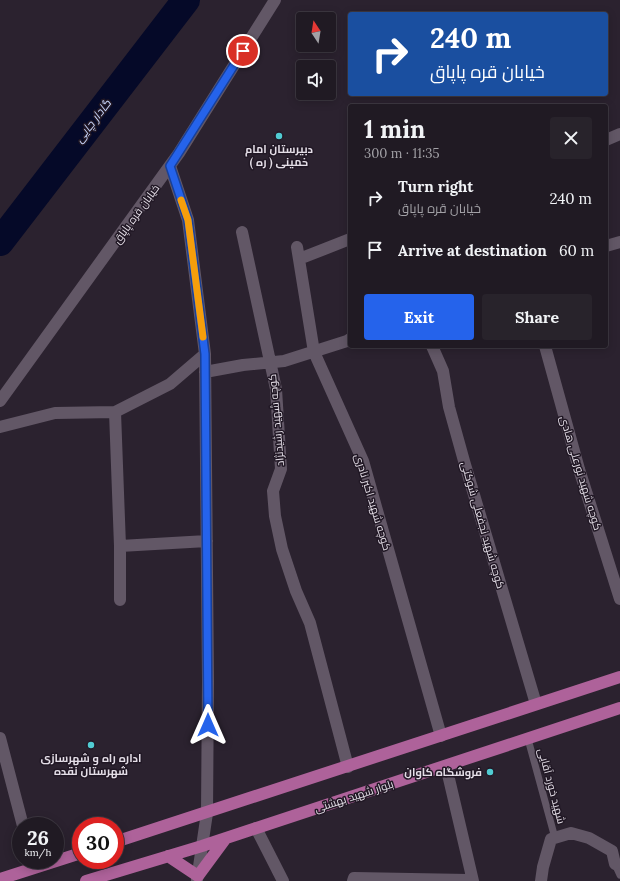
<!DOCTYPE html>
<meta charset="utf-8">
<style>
:root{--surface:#201a23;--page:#28232b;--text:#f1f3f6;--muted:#a2a1a6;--line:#3d3841;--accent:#2563eb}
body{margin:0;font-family:Lora,Cairo,serif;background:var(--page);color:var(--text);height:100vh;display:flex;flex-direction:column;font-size:15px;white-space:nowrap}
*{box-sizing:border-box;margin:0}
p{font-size:13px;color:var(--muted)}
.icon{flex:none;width:22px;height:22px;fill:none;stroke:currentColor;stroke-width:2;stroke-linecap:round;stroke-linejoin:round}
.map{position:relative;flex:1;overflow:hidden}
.drawer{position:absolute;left:348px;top:104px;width:260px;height:244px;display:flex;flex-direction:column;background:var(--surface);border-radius:4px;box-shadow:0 2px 10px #0003,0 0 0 1px var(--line)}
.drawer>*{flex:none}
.hud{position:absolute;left:348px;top:12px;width:260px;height:84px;border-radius:4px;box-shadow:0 2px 10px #0003,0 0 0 1px var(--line);background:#1a4fa0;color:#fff;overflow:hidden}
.needle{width:26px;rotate:348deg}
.buttons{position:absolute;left:296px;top:12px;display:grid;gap:8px}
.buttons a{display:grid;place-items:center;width:40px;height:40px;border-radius:4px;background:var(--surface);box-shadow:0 2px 10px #0003,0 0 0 1px var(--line);font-size:20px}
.speed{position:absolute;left:12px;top:817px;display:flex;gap:8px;font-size:20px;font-weight:700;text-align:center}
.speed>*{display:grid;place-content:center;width:52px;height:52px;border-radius:50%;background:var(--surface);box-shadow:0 2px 10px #0003,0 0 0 1px var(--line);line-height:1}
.speed small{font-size:10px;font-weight:400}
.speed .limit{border:6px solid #d22;background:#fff;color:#111}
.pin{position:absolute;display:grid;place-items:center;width:34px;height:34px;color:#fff;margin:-17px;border:2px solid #fff;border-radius:50%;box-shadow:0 1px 4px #0007}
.me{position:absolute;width:44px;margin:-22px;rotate:0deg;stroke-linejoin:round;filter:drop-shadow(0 0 3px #0008)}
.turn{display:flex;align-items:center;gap:14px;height:84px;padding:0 16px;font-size:18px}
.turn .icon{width:52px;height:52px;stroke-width:2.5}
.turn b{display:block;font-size:28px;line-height:34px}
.round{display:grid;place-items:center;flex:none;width:42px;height:42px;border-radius:4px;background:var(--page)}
.head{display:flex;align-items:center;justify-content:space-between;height:68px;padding:0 16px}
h1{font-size:24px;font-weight:700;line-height:30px}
.action{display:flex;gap:8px;margin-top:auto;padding:8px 16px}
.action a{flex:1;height:46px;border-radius:4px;background:var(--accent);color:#fff;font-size:16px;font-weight:700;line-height:46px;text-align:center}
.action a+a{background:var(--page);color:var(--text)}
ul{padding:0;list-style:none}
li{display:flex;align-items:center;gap:12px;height:52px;padding:0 16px}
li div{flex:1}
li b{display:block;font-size:15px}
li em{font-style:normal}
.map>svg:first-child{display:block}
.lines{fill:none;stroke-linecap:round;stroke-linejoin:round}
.river{stroke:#050928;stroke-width:28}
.lane{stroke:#625766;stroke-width:7}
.street{stroke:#625766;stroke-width:12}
.secondary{stroke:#625766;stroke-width:12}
.primary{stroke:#ae629a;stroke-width:12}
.route-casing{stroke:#184099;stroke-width:10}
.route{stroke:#2563eb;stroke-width:7}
.slow{stroke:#f59e0b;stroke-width:7}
.poi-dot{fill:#51ccd3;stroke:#211825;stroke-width:1.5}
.labels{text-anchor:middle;stroke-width:3;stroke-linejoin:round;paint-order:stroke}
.poi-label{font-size:11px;font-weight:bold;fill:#e4dee7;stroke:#211825}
.street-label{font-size:11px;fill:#e4dee7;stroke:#211825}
.water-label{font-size:12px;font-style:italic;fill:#c8d5fc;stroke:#211825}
</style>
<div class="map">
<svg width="620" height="881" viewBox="0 0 620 881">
<rect width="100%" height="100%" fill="#2b222f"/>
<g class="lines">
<path class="river" d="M0 242 186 0"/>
<path class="lane" d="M528 739 555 838
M615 864 620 875"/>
<path class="street" d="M606 140 620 134
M170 166 188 220 205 354 208 681 207 813
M242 232 276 389 281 469 273 491 275 516 282 549 296 591 310 623 348 767
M606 246 620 242
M297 247 314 352 363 461 441 736
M299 259 350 239
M432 346 443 371 449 407 464 461 536 704
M545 346 579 469 620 599
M205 372 243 365 284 361 347 341 350 339
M0 401 179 153 275 0
M115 412 120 546 207 541
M0 427 55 413 115 412 170 384 205 354
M120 546V600
M0 738 23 826
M446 766 473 881
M256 828 283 881
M353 881 354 878 468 880 469 881
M541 881 543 867 551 839 571 833 589 838 612 851 615 864"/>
<path class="secondary" d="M197 880 207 813"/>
<path class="primary" d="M115 842 620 677
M168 856 198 876 226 838
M0 879 81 853
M86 881 202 846 620 708"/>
</g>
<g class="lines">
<g class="route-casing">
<path id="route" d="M208 725 205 354 188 220 170 166 243 51"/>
</g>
<use href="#route" class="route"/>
<path class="slow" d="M181 200 188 220 203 337"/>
</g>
<g class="poi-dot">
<circle cx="279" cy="136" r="4"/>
<circle cx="91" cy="745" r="4"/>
<circle cx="490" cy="772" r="4"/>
</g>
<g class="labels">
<g class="poi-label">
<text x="279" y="153">دبیرستان امام<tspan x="279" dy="13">خمینی ( ره )</tspan></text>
<text x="91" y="762">اداره راه و شهرسازی<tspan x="91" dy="13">شهرستان نقده</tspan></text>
<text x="482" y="776" text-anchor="end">فروشگاه کاوان</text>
</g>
<g class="street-label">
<text transform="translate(136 214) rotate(-54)" y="4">خیابان قره پاپاق</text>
<text transform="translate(276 420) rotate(-95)" y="4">کوچه شهید رشیدنژاد</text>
<text transform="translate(581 473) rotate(73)" y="4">کوچه شهید نورعلی هادی</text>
<text transform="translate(373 502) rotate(73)" y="4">کوچه شهید اکبر نادری</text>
<text transform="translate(483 525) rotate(74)" y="4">کوچه شهید نجفعلی شوکتی</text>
<text transform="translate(552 786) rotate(75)" y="4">شهید خورد آقایی</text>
<text transform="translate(354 796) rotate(-18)" y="4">بلوار شهید بهشتی</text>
</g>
<g class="water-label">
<text transform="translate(93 121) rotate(-52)" y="4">گادار چایی</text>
</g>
</g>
</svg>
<div class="buttons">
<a><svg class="needle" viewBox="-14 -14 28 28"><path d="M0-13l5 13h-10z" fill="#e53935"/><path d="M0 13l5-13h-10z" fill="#a2a1a6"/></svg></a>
<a><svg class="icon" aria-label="sound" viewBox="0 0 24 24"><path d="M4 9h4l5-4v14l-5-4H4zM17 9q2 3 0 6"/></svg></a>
</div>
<div class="speed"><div>26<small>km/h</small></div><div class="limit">30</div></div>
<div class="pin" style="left:243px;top:51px;background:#d93025"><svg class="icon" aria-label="arrive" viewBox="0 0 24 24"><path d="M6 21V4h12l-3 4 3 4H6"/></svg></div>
<svg class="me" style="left:208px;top:725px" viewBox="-20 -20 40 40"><path d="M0-17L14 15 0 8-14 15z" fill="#2563eb" stroke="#fff" stroke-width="4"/></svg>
<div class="hud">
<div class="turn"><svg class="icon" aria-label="right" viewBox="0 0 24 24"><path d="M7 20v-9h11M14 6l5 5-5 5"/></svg><div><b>240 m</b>خیابان قره پاپاق</div></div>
</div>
<section class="drawer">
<div class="head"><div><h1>1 min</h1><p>300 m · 11:35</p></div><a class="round"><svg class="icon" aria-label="close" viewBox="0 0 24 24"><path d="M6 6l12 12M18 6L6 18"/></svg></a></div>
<ul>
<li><svg class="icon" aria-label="right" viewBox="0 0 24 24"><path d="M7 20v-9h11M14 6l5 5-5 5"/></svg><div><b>Turn right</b><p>خیابان قره پاپاق</p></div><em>240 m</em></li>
<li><svg class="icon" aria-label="arrive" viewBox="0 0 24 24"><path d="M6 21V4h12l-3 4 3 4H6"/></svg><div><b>Arrive at destination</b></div><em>60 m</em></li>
</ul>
<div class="action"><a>Exit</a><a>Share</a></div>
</section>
</div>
